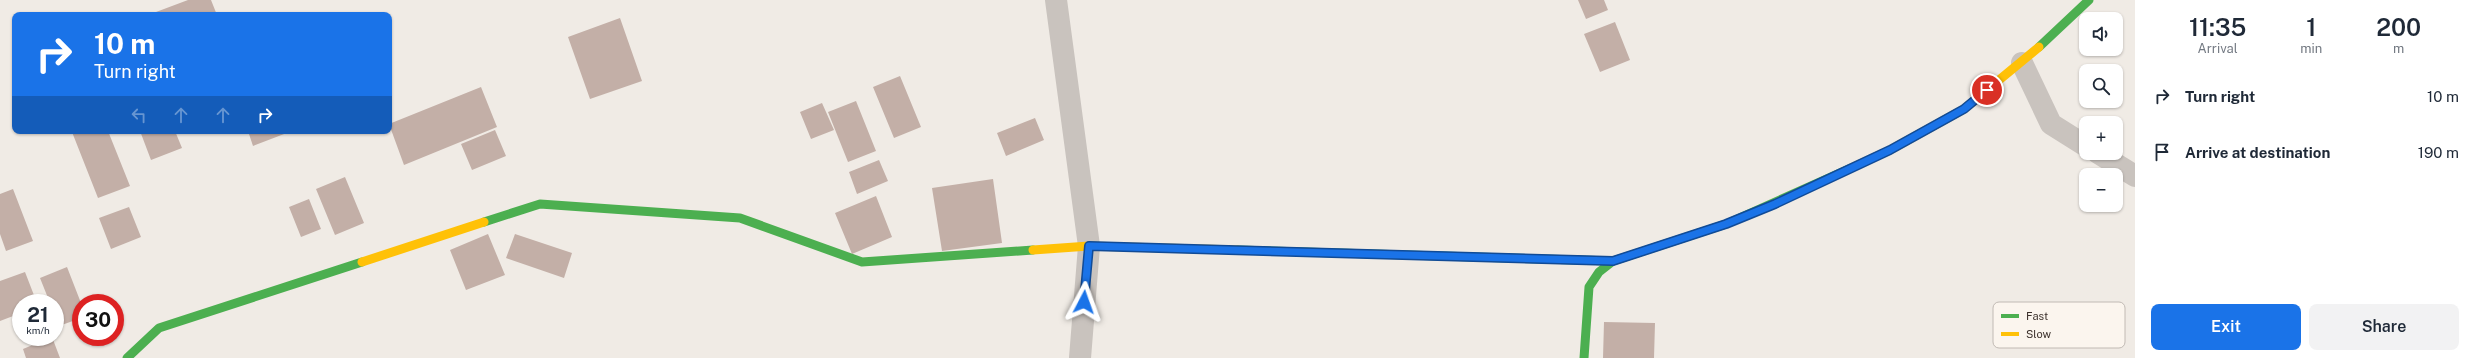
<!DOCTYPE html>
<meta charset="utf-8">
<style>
:root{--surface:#fff;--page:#f2f2f3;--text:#1f2937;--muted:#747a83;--accent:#1a73e8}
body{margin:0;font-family:"Public Sans",sans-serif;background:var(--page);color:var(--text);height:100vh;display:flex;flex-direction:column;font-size:15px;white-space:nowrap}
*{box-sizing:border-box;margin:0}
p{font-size:13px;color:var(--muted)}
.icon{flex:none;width:22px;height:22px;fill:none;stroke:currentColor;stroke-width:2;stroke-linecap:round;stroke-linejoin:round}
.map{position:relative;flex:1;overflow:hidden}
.details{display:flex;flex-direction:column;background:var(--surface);width:340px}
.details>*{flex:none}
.guide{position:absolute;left:12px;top:12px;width:380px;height:122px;border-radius:8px;box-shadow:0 1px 3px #0004;background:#1a73e8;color:#fff;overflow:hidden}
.tools{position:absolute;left:2079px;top:12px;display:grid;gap:8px}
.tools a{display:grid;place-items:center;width:44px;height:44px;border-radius:8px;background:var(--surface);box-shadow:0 1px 3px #0004;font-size:20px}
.speed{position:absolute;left:12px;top:294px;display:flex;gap:8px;font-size:20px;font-weight:700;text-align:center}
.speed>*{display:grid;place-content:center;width:52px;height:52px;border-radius:50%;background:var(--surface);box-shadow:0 1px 3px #0004;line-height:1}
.speed small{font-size:10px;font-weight:400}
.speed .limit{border:6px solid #d22;background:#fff;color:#111}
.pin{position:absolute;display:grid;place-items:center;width:34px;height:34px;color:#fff;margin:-17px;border:2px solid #fff;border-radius:50%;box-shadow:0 1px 4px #0007}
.me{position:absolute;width:44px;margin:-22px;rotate:4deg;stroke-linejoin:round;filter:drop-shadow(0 0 3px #0008)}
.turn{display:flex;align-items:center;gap:14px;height:84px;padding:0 16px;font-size:18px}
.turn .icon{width:52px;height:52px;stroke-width:2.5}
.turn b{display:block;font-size:28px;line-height:34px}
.lanes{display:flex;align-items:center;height:38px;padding:0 16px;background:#0003;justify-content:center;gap:20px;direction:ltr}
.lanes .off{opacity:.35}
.eta{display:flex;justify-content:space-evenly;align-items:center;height:68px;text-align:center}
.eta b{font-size:24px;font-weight:600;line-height:28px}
.button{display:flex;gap:8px;margin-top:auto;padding:8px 16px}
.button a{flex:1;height:46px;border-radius:8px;background:var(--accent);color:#fff;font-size:16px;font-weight:600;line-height:46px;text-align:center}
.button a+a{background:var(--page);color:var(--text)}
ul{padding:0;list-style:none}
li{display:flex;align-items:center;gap:12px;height:56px;padding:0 16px}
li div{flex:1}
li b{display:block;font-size:15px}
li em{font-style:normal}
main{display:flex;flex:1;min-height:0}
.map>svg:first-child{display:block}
.building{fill:#c3afa7}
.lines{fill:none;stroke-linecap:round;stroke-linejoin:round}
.street{stroke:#c9c3be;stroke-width:22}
.fast{stroke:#4caf50;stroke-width:9}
.slow{stroke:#ffc107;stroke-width:9}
.route-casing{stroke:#114b97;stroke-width:10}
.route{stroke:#1a73e8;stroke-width:7}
.key{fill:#fbf5ee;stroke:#c1bab4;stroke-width:1}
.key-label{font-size:11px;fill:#3b302b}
</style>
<main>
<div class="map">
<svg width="2135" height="358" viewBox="0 0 2135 358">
<rect width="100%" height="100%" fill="#f0ebe5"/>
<path class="building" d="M188 0H211L217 15H157L156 12Z
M1578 0H1604L1608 10 1586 19Z
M620 18 642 81 590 99 568 37Z
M1615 22 1630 60 1600 72 1584 34Z
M900 76 921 127 894 138 873 87Z
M481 87 497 127 404 165 389 124Z
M856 101 876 151 848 162 828 112Z
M822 103 834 130 811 139 800 112Z
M1035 118 1044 140 1006 156 997 133Z
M495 130 506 156 472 170 461 144Z
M75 131H108L130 186 98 198 72 132Z
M140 131H175L182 148 151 160Z
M248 131H292L253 146Z
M879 160 888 181 857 194 849 172Z
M345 177 364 223 335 235 316 189Z
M993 179 1002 243 942 251 932 188Z
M13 189 33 241 6 251 0 234V194Z
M876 196 892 237 852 254 835 213Z
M309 199 321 229 301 237 289 207Z
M129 207 141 237 111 249 99 218Z
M488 234 505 275 466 290 450 250Z
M515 234 572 253 564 278 506 258Z
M67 267 81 303V318L59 326 55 316V303H50L40 278Z
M25 272 37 303H21V313L0 321V281Z
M1604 322 1655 323 1654 358H1603Z
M52 337 60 358H26L23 349Z"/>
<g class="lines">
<path class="street" d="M1056 0 1089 246 1080 358
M2022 63 2051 124 2086 146
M2098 153 2135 176"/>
<path class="fast" d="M2039 47 2089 0
M484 222 540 204 740 218 862 262 1033 250
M1238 250 1613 261
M127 358 159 328 362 262
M1584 358 1589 287 1599 272 1613 261 1726 224 1851 168"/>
<path class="slow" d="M1851 168 1890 150 1964 109 2039 47
M1033 250 1089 246 1238 250
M362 262 484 222"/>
</g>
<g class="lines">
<g class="route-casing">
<path id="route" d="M1084 302 1089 246 1613 261 1726 224 1775 204 1890 150 1964 109 1987 90"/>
</g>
<use href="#route" class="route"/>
</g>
<rect x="1993" y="302" width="132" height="46" rx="6" class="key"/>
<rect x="2001" y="314" width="18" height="4" fill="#4caf50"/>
<rect x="2001" y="332" width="18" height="4" fill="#ffc107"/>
<g class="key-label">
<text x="2026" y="320">Fast</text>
<text x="2026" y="338">Slow</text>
</g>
</svg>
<div class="tools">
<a><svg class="icon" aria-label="sound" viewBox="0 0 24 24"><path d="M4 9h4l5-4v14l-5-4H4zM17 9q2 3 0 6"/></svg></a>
<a><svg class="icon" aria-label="search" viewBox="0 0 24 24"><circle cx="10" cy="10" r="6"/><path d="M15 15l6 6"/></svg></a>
<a>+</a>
<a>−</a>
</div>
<div class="speed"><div>21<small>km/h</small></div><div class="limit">30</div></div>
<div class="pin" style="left:1987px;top:90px;background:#d93025"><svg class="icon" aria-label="arrive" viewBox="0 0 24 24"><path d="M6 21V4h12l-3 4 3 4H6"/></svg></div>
<svg class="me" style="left:1084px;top:302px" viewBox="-20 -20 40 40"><path d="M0-17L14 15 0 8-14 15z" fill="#1a73e8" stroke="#fff" stroke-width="4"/></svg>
<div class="guide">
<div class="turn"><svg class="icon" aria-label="right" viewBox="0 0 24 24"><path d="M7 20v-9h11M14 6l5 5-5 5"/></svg><div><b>10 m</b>Turn right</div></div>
<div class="lanes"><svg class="icon off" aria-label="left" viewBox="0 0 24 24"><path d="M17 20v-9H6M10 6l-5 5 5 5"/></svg><svg class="icon off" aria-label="ahead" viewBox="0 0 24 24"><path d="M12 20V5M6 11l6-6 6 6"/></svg><svg class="icon off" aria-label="ahead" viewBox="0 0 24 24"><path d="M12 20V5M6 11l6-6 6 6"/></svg><svg class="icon" aria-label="right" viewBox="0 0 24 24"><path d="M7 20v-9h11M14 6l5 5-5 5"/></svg></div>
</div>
</div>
<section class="details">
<div class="eta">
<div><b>11:35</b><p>Arrival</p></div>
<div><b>1</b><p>min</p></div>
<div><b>200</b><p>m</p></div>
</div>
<ul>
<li><svg class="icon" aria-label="right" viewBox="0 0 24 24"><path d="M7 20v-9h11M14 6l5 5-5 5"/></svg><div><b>Turn right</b></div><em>10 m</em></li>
<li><svg class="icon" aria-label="arrive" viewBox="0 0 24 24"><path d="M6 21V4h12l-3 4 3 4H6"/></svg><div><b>Arrive at destination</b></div><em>190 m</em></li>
</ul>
<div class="button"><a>Exit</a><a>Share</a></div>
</section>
</main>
